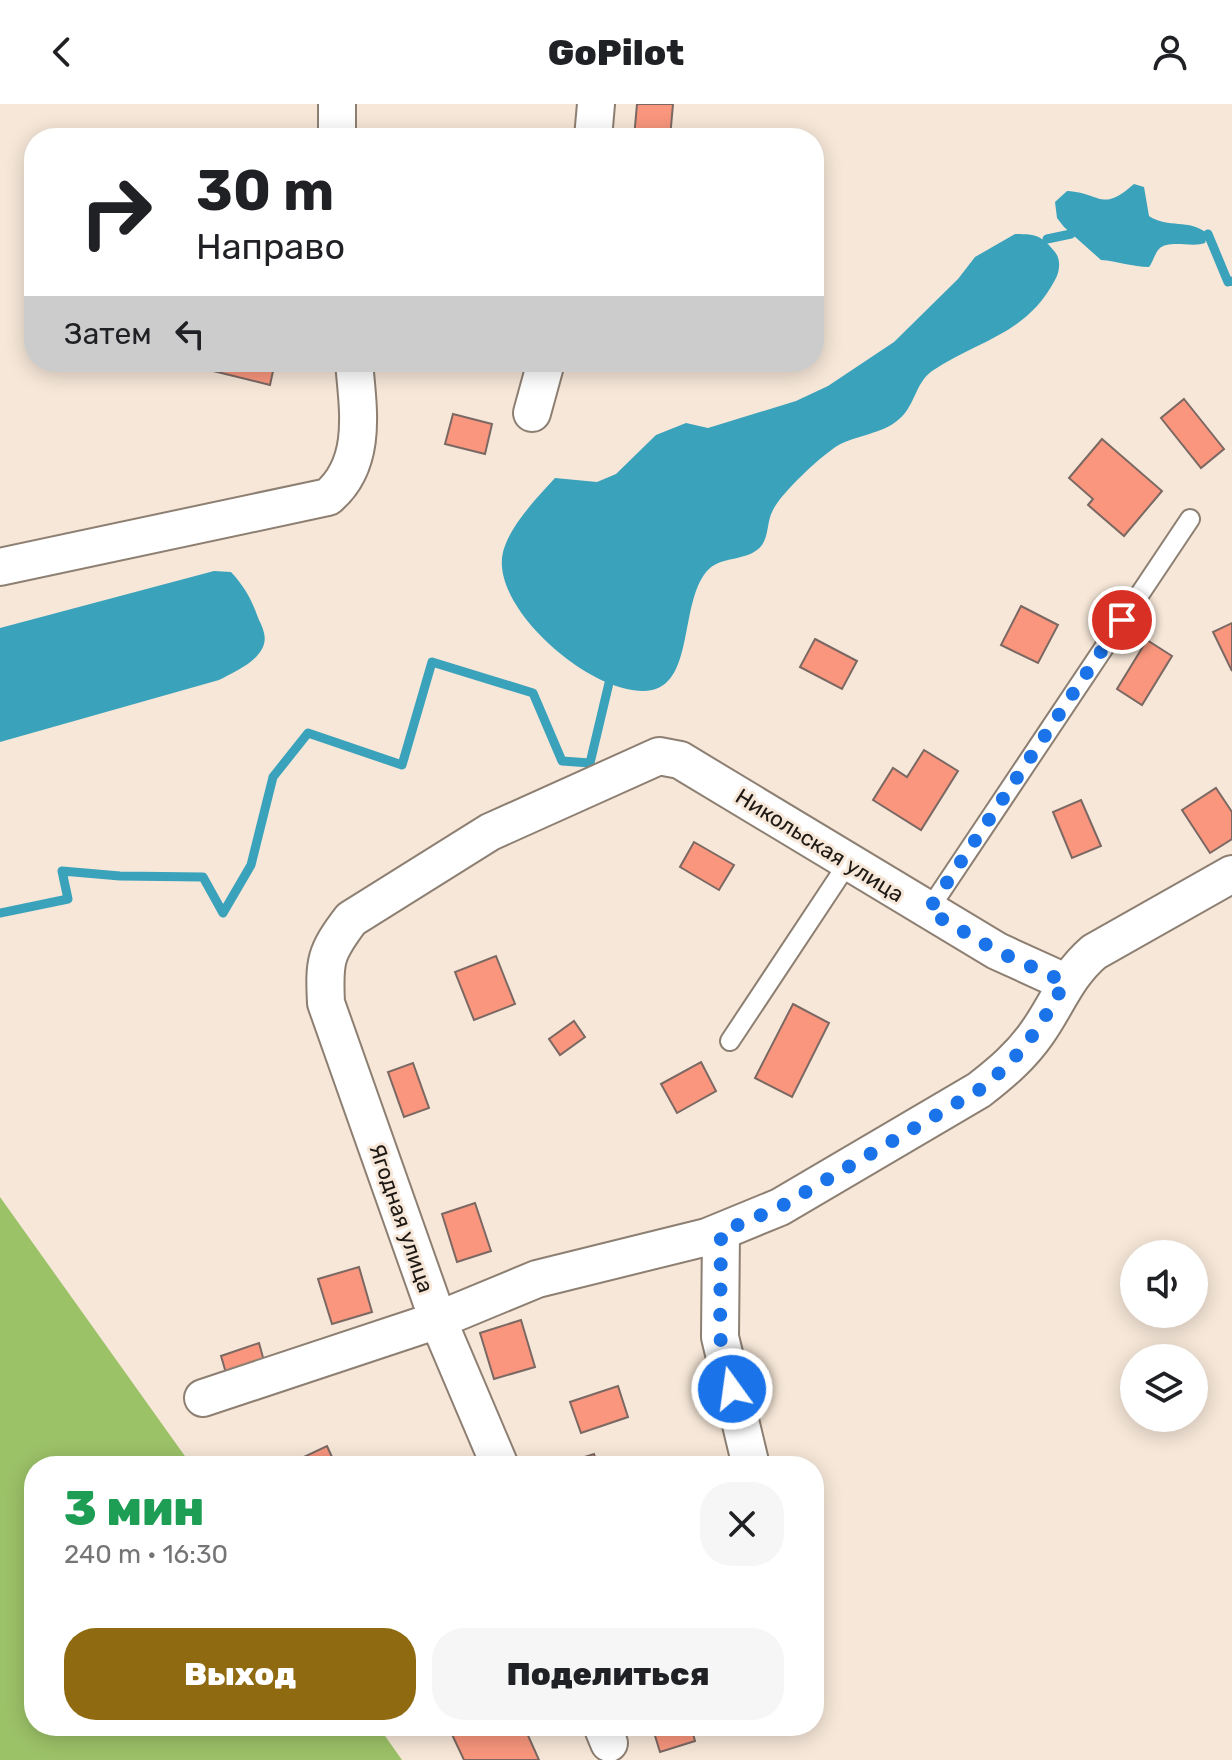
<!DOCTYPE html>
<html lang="ru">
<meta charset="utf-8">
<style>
:root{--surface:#fff;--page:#f6f6f6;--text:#202124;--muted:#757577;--accent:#8f6a10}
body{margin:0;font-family:Rubik,sans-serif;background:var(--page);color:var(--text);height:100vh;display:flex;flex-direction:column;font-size:30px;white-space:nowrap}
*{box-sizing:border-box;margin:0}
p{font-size:26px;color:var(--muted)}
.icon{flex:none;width:44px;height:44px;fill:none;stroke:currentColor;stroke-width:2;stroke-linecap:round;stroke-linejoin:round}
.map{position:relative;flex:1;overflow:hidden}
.panel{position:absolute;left:24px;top:1352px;width:800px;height:280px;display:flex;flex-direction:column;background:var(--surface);border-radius:32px;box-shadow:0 4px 20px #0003}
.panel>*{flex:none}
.banner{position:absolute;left:24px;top:24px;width:800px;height:244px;border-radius:32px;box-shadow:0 4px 20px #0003;background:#fff;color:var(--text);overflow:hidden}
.controls{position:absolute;left:1120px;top:1136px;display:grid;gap:16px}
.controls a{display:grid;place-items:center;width:88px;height:88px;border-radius:50%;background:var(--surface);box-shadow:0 4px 20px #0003;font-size:40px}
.pin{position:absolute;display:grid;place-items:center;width:68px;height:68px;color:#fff;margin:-34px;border:4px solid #fff;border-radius:50%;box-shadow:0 2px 8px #0007}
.me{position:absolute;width:88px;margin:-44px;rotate:346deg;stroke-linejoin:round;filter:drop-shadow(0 0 6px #0008)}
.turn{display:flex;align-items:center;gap:28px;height:168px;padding:0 40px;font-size:36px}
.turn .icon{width:104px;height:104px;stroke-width:2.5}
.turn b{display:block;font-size:56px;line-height:68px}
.then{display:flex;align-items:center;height:76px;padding:0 40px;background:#0003;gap:16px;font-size:30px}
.round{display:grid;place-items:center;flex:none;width:84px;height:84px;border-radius:32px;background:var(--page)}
.head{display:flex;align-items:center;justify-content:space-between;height:136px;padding:0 40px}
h1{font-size:48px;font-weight:800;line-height:60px;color:#1e9e55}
.cta{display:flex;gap:16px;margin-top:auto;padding:16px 40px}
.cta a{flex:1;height:92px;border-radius:32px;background:var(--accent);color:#fff;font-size:32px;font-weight:800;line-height:92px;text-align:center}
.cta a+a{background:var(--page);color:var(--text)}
header{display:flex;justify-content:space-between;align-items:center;height:104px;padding:0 40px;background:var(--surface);font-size:36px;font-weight:800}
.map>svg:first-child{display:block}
.forest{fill:#9cc268}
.water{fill:#3aa2bb}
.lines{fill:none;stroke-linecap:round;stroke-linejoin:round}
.stream{stroke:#3aa2bb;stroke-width:9}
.building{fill:#f9967d;stroke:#7b6863;stroke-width:2}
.lane-casing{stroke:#8d7f72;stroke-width:22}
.street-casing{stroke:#8d7f72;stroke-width:40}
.lane{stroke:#fff;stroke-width:18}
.street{stroke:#fff;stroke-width:36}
.route{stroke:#1a73e8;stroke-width:14;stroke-dasharray:0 25.2}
.labels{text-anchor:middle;stroke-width:6;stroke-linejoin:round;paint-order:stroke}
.street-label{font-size:22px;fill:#1e1914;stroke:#f6e7d8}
</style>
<header><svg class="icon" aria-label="back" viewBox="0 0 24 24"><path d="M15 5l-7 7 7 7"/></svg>GoPilot<svg class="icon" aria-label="person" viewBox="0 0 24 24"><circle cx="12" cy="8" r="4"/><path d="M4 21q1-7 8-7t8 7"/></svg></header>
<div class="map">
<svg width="1232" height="1656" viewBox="0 0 1232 1656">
<rect width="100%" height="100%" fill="#f6e7d8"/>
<path class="forest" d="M0 1093 192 1362H34V1622H378L402 1656H0Z"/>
<path class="water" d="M1134 80 1144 83 1149 112C1168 125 1189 114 1208 130L1205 139C1192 144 1169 135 1159 145 1155 149 1153 158 1149 163 1133 163 1117 157 1101 156L1064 123 1057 114 1055 98 1067 87C1102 89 1101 109 1134 80Z
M1015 130C1037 130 1042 132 1055 148 1061 156 1060 167 1055 176 1026 231 978 236 932 267 915 279 915 303 898 316 882 330 856 331 837 342 820 353 782 388 773 406 767 416 769 431 762 441 749 458 724 451 709 465 679 494 695 577 652 586 598 597 489 505 503 448 510 421 537 394 555 374L597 378 616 370 656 331 686 319 708 324 796 297 828 282 894 238 958 175 975 153Z
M214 467 231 468C243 481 251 494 257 511 259 517 263 523 264 529 270 553 236 567 219 576L0 638V524Z"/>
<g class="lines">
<path class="stream" d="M1208 130 1228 178 1232 177
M1047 135 1071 130
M0 809 68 795 62 767 120 772 203 773 223 809 251 761 273 673 308 629 402 661 432 558 533 589 562 657 590 659 609 579"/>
</g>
<path class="building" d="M637 0H673L670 34H634Z
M203 258H275L270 281 201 264Z
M1184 295 1224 345 1201 364 1161 314Z
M453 310 492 320 485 350 445 340Z
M1102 335 1162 387 1124 432 1088 401 1093 395 1069 374Z
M1021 502 1058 521 1038 559 1001 541Z
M1232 519V567L1213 528Z
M815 535 857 557 842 585 800 563Z
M1147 536 1172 552 1142 601 1117 585Z
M924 646 958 667 921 726 873 696 893 664 907 673Z
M1216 684 1232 708V735L1210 749 1182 706Z
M1081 696 1101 742 1072 754 1053 708Z
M694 738 734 761 719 786 680 763Z
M496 852 515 900 474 916 455 868Z
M793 900 829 919 792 993 755 974Z
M574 917 585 933 560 951 549 935Z
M701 958 716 987 677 1009 661 980Z
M413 959 429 1004 404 1013 388 968Z
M475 1099 491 1147 457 1158 442 1110Z
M359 1163 372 1208 332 1220 318 1175Z
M521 1216 535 1263 494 1275 480 1229Z
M259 1239 264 1257 226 1269 221 1252Z
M618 1282 628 1313 581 1329 570 1298Z
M327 1342 336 1362H294L293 1358Z
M594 1350 598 1362H556Z
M448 1622H529L526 1627 539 1656H464Z
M652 1622H691L695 1637 660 1648Z"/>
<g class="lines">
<g class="lane-casing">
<path id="lane" d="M928 807 1190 415
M730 937 848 759"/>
</g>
<g class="street-casing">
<path id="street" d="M337 0V34
M593 34 596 0
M532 309 546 258
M0 463 328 393C368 359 358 305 354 258
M721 1128 720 1233 751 1362
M203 1294 438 1216 537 1175 707 1133 780 1103 979 986C1001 969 1021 952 1037 929 1057 901 1066 872 1094 848L1232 770
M500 1362 438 1216 326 899C324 857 325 849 351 815L490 728 659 652 680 656 997 847 1065 878
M602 1622 609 1639"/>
</g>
<use href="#lane" class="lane"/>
<use href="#street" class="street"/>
</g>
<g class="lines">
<path class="route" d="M732 1285 720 1233 721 1128 780 1103 979 986C1021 953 1040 924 1065 878L997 847 928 807 1122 516"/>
</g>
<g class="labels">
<g class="street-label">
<text transform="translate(820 741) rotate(32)" y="8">Никольская улица</text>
<text transform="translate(402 1114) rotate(71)" y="8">Ягодная улица</text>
</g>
</g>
</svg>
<div class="controls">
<a><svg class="icon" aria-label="sound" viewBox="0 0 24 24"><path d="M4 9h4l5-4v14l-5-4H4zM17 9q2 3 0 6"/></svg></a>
<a><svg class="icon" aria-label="layers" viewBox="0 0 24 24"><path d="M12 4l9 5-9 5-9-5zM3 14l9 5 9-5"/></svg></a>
</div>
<div class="pin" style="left:1122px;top:516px;background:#d93025"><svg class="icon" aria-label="arrive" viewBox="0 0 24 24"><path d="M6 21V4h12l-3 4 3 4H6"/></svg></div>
<svg class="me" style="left:732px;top:1285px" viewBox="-20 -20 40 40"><circle r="17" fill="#1a73e8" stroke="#fff" stroke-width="3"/><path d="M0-11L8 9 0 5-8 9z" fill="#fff"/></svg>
<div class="banner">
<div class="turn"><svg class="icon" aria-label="right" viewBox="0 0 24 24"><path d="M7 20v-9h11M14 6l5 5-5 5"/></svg><div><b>30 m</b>Направо</div></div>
<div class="then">Затем<svg class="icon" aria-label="left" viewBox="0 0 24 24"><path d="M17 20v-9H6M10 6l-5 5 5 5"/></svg></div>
</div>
<section class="panel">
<div class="head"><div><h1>3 мин</h1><p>240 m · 16:30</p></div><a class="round"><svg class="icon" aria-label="close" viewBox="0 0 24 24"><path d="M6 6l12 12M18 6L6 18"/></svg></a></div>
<div class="cta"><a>Выход</a><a>Поделиться</a></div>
</section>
</div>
